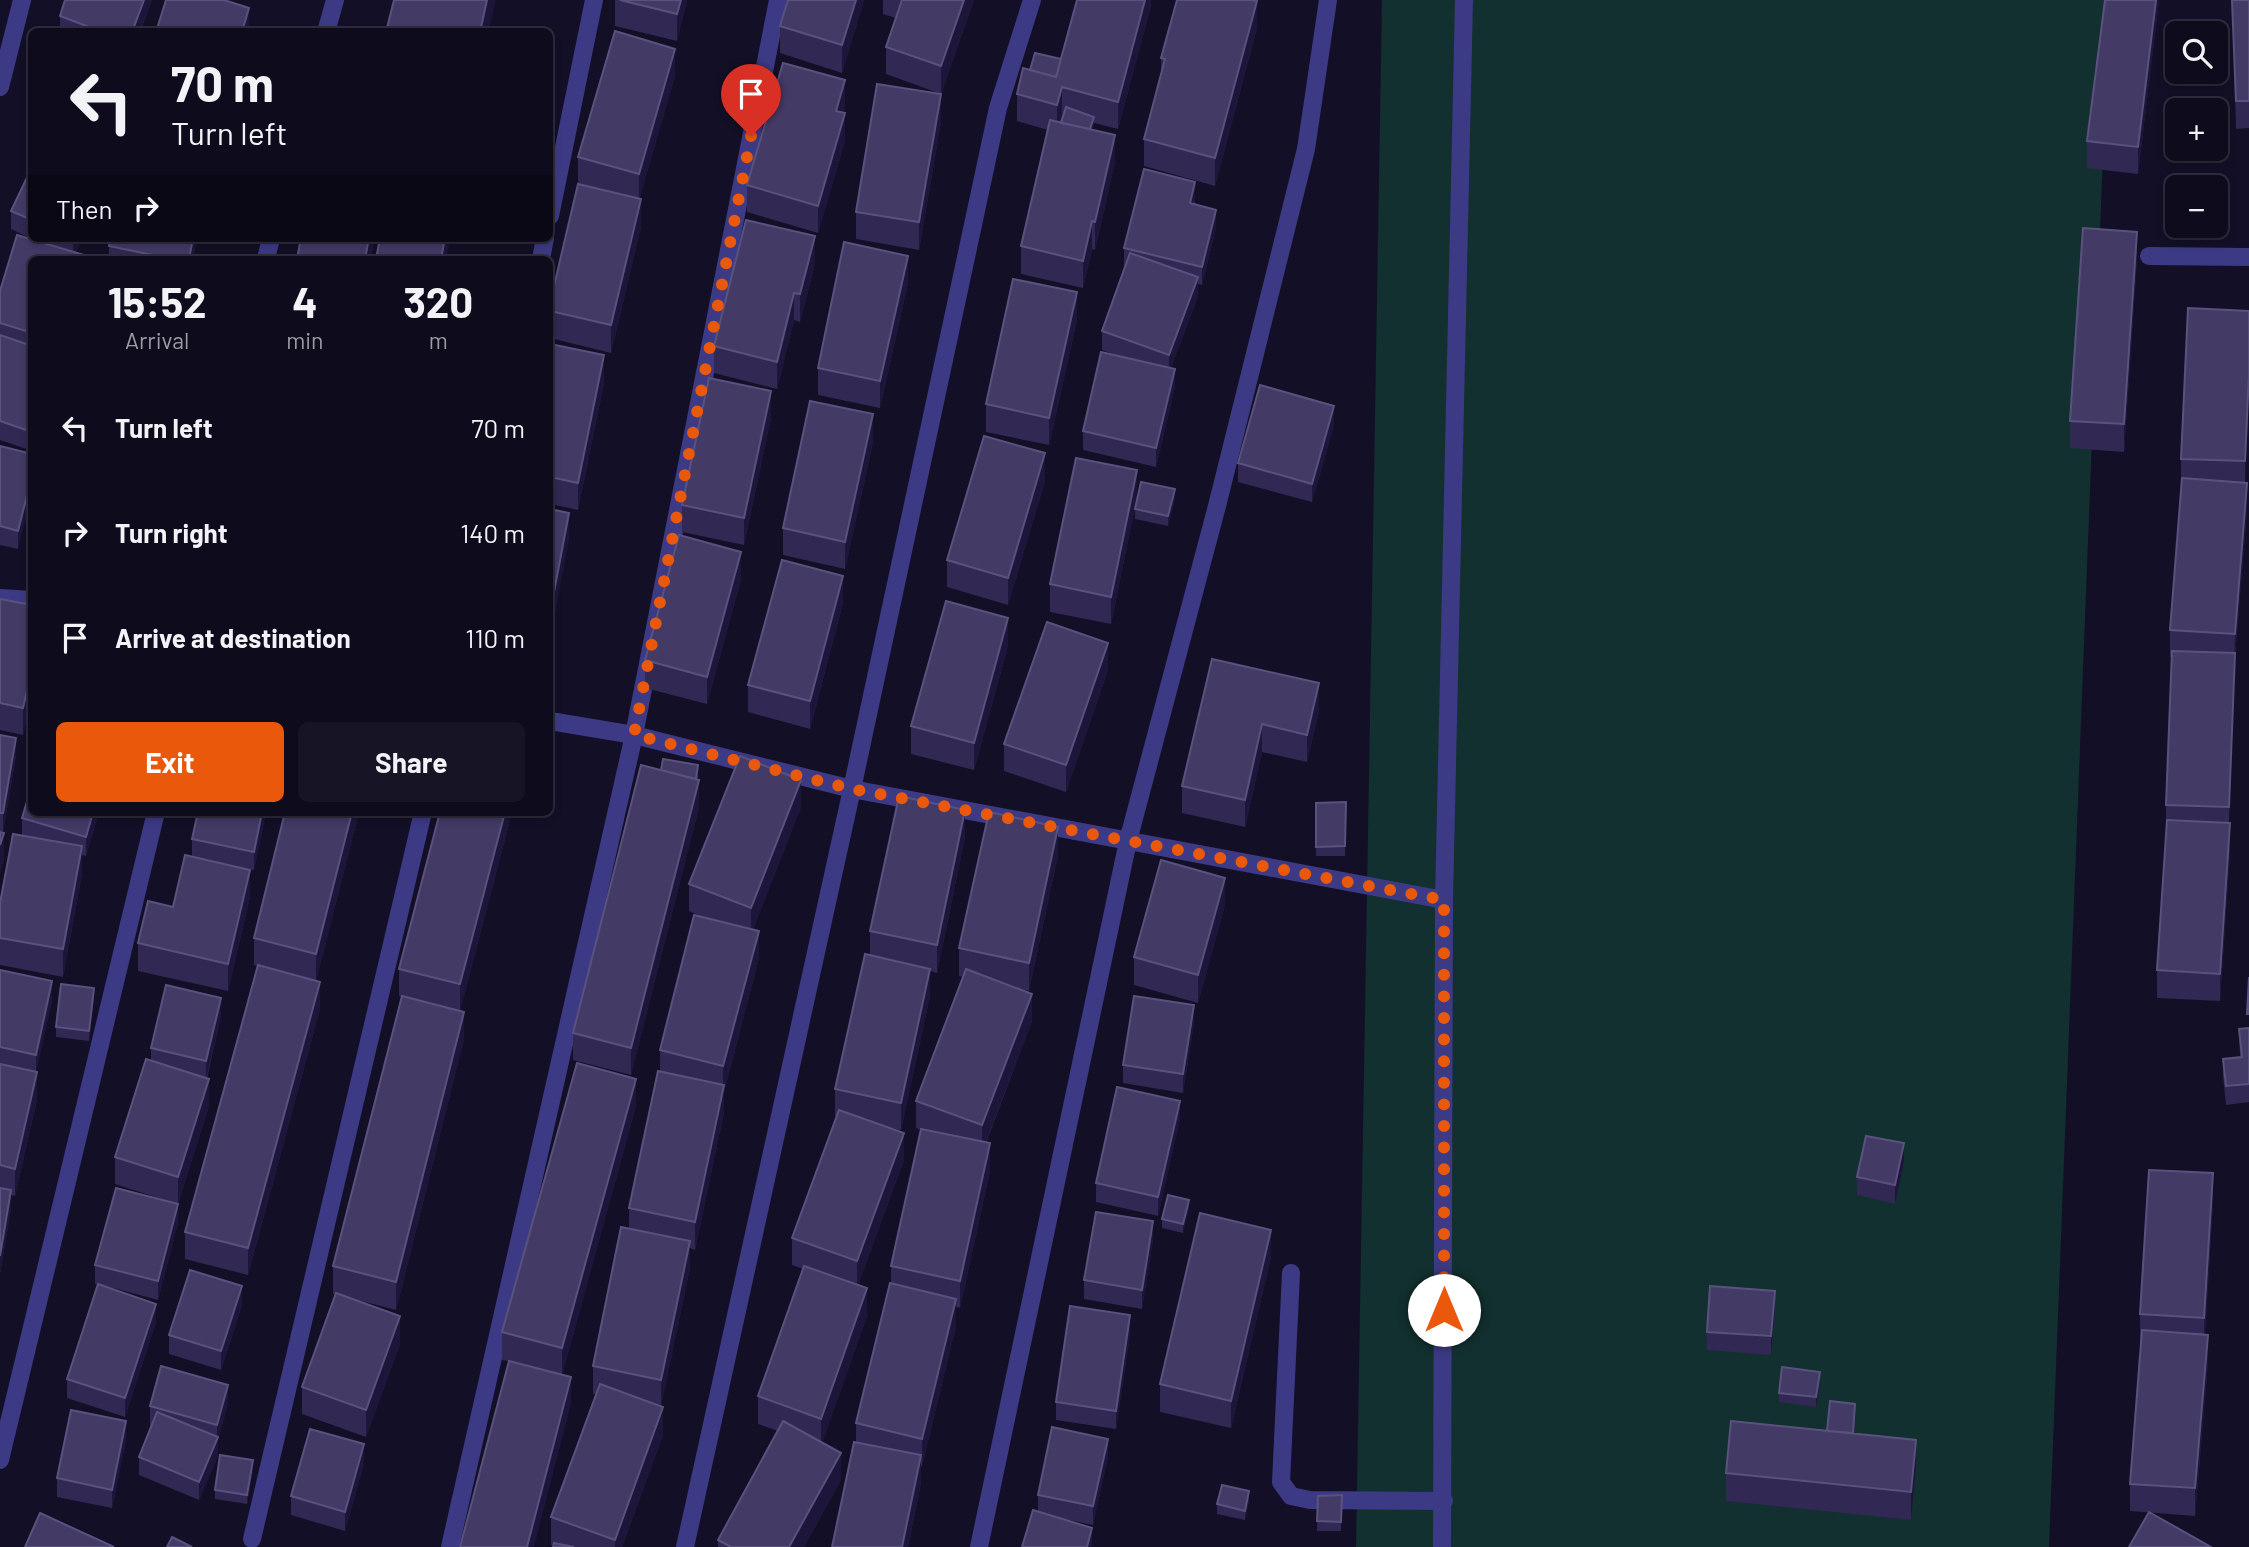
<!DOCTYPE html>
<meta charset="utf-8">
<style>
:root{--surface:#0e0b1c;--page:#171425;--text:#f1f3f6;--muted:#9b9ba3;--line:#2e2b3b;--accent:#ea580c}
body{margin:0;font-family:Barlow,sans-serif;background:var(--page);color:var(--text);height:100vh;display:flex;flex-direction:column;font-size:26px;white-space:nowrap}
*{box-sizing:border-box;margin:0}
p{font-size:23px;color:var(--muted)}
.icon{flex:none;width:38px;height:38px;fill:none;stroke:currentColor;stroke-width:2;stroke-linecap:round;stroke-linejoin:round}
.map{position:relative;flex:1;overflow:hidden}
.panel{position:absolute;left:28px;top:256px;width:525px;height:560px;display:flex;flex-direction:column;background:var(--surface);border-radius:10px;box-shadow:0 4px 10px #0003,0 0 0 2px var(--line)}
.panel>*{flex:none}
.hud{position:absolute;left:28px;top:28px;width:525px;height:214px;border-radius:10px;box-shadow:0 4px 10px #0003,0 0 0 2px var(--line);background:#0e0b1c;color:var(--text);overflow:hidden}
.controls{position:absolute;left:2165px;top:21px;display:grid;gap:14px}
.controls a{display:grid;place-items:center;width:63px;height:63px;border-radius:10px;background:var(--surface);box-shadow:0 4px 10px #0003,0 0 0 2px var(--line);font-size:35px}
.pin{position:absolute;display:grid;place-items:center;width:60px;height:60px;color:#fff;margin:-72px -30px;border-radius:50% 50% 50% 0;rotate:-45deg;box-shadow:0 0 7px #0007}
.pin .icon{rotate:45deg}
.me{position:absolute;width:77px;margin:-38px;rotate:0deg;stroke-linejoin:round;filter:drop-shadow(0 0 5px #0008)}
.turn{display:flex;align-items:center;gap:24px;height:147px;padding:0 28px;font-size:32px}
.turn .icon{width:91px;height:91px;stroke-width:2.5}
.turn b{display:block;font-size:49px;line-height:60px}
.then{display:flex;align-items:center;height:66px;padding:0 28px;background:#0003;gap:14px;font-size:26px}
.eta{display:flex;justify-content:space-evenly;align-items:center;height:119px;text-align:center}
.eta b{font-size:42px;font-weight:700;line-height:49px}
.primary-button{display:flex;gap:14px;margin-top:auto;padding:14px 28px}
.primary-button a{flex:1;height:80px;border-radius:10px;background:var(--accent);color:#fff;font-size:28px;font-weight:700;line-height:80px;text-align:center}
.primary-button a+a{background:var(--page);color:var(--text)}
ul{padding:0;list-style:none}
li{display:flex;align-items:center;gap:21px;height:105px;padding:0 28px}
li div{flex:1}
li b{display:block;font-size:26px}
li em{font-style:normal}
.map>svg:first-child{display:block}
.green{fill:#12302f}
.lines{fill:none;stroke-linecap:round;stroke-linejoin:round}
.lane{stroke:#3d3a85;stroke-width:18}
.street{stroke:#3d3a85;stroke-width:18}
.wall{fill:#312854}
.shaded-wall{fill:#1d163a}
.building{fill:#433a66;stroke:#5a527e;stroke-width:2}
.route{stroke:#ea580c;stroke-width:12;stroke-dasharray:0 21.6}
</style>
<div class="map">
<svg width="2249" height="1547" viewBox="0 0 2249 1547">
<rect width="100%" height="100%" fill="#130f26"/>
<path class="green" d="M1382 0H2109L2049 1547H1356Z"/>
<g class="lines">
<path class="lane" d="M1291 1273 1281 1482 1291 1496 1310 1500 1444 1501"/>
<path class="street" d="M326 32 335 0
M0 87 22 0
M550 216 594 0
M2149 256 2249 257
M266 259 271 238
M541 259 545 238
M0 598 32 600
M550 721 634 735 852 789 1444 900
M0 1460 156 812
M252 1539 423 812
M450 1547 634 735 778 0
M685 1547 852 789 998 108 1032 0
M979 1547 1128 841 1217 506 1306 149 1328 0
M1442 1547 1444 900 1464 0"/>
</g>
<path class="wall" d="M152 0 140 32H60V16Z
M615 0H687L677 41 615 26Z
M788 0H864L842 73 780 53V26Z
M883 0H974L941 94 886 74V47L896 18 883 14Z
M1151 0V6L1118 129 1094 123 1093 130 1115 162 1095 250 1092 249 1083 288 1021 274V246L1048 130 1017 121V94L1030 70 1061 59Z
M2159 0 2138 174 2087 168V141Z
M2232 0H2249V128L2236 129Z
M1257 28 1215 186 1144 166V139L1161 73V58Z
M675 76 639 199 641 227 611 353 550 338V303L578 184V157Z
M845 108 843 113 845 141 818 233 747 212V185Z
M941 122 919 250 856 239V212Z
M32 167V238H82L76 252 87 259H32V451L0 440V291L32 239 11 229V211Z
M1195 200V204L1216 228 1202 285 1198 284V296L1171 368 1175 387 1156 467 1083 450V431L1121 357 1102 350V331L1124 267V248Z
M111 238H197L193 259H106L109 257V246Z
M2137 259 2124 452 2070 448V421Z
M815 264 800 322 794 320 777 389 714 373V346Z
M908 283 880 408 818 395V368Z
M2249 311 2245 483 2247 510 2235 656 2229 823 2230 851 2220 1001 2157 998V970L2166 832V805L2172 657H2170V630L2181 486V459Z
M1077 320 1049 445 986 432V404Z
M550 344 604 383 578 510 550 504Z
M771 418 744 545 682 532V505Z
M1334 425 1312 502 1238 482V463Z
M873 442 845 569 783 555V528Z
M0 446 32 454 18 549 0 545Z
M1045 481 1008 605 947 587V560Z
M1137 497 1111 624 1050 612V584Z
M1175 498 1168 526 1135 519V509Z
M741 579 707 704 645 688V660Z
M0 599 32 605V696L23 735 0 730Z
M843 603 810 729 748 712V685Z
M1008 646 974 770 911 754V726Z
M1212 659 1319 711 1307 762 1262 752 1245 827 1182 813V786Z
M1108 670 1066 792 1004 771V744Z
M0 735 16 756 3 832 0 831Z
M661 770 698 775 699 807 631 1075 573 1060V1033Z
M1346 802 1345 856H1316V803Z
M801 807 753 929 759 958 724 1092V1112L695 1250 690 1248V1268L661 1406 663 1435 622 1547H553V1545H551V1517L597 1394H593V1366L629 1228V1208L660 1072V1050L705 918 689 911V884Z
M32 812H99L86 856 82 855V874L63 977 0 965V903L22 835V818Z
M266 812 254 870 231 866 250 897 228 991 138 971V943L173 907 192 857V839Z
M359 812 316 981 320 1009 248 1275 185 1259V1232L257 966 254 965V938Z
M440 812H512L460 1011 464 1039 396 1310 346 1297 400 1344 366 1437 302 1414V1387L336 1294H333V1266L401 997 399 996V969Z
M965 837 937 973 930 971V996L901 1130 891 1128 904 1160 858 1285 867 1316 822 1443 841 1480 804 1547H718V1540L778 1431 758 1424V1396L803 1269 792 1265V1238L837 1117 835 1116V1089L870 955V931Z
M1058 855 1029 991 1015 988 1032 1021 986 1143 990 1171 960 1308 956 1307V1326L922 1466H921V1483L908 1547H832L856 1442V1423L891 1283V1266L921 1130 916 1128V1101L963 977 959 976V948Z
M1225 905 1198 1003 1134 985V957Z
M0 970 52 1000 36 1072 37 1100 15 1196 11 1195V1209L0 1274Z
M94 997 89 1041 56 1037V1027Z
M221 1016 207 1078 209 1106 178 1204V1223L158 1300 102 1285 156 1322 125 1417 67 1398V1379L97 1284H95V1265L177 1204 115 1184V1157L151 1061V1048Z
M1194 1023 1183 1093 1123 1083V1065Z
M2249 1028V1102L2226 1105 2223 1077V1059L2240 1057 2239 1029Z
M636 1106 562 1375 571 1404 508 1361 502 1360V1332Z
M1180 1119 1158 1216 1096 1202V1183Z
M1904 1162 1895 1204 1857 1195V1177Z
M2213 1201 2205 1335 2208 1363 2195 1516 2130 1511V1484L2141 1342H2140V1314Z
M1189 1209 1183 1233 1162 1228V1219Z
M1153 1240 1142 1309 1084 1299V1280Z
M1271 1257 1231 1428 1160 1412V1384Z
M242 1305 221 1370 169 1354V1335Z
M1775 1310 1771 1355 1707 1350V1332Z
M1130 1334 1116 1429 1056 1420V1402Z
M1820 1382 1816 1407 1779 1402V1393Z
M228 1403 218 1440V1456L199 1500 139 1475V1457L151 1425H150V1406Z
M1855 1413 1854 1434 1916 1468 1911 1520 1726 1501V1473L1827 1431Z
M126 1440 112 1508 57 1497V1478Z
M1108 1457 1093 1525 1060 1518 1092 1547 1038 1512V1495Z
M364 1463 345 1531 291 1515V1496Z
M253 1469 247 1504 215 1499V1490Z
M1342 1495 1341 1531H1317L1318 1496Z
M1249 1501 1245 1520 1217 1514V1504Z"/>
<path class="shaded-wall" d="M144 0H152L140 32H132Z
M487 0H496L488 32H480Z
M681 0H687L677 41V14Z
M856 0H864L842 73V45Z
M964 0H974L941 94V66Z
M1145 0H1151V6L1118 129V102Z
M2156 0H2159L2138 174V147Z
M1257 1V28L1215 186V158Z
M249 8V27L247 32H242Z
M675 49V76L639 201V174Z
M845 80V108L836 138V111Z
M1062 87V114L1057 132V105Z
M941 94V122L919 250V222Z
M845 113V141L818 233V206Z
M1094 117V127L1088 143V133Z
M1115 135V162L1095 250V222Z
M1195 182V200L1190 222V203Z
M641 199V227L611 353V325Z
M1216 210V228L1202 285V267Z
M1092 221V249L1083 288V261Z
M2137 232V259L2124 452V424Z
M815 236V264L800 322V294Z
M74 238H82L73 258V239Z
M193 238H197L193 259H189Z
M369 238H375L371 259H365Z
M445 238H451L446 259H441Z
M908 256V283L880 408V381Z
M1198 277V296L1169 374V355Z
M1077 292V320L1049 445V418Z
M794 293V320L777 389V362Z
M604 355V383L578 510V483Z
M1175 369V387L1156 467V448Z
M2249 373V400L2245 489V461Z
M771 391V418L744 545V518Z
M1334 406V425L1312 502V484Z
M873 414V442L845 569V542Z
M1045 453V481L1008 605V578Z
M1137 470V497L1111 624V597Z
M32 476V495L18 549V531Z
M2247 483V510L2235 656 2229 834 2235 634Z
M1175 489V498L1168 526V516Z
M569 513V540L550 640V613Z
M741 552V579L707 704V677Z
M843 576V603L810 729V701Z
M1008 618V646L974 770V743Z
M1108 643V670L1066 792V765Z
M32 669V696L23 735V708Z
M1319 683V711L1307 762V735Z
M1262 724V752L1245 827V800Z
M16 738V756L3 832V813Z
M699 780V807L631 1075V1048Z
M801 780V807L751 936V908Z
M965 810V837L937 973V945Z
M93 812H99L86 856V837Z
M262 812H266L254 870V852Z
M352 812H359L316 981V954Z
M505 812H512L460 1012V984Z
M2230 823V851L2220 1001V974Z
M1058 827V855L1029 991V963Z
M4 833V860L0 873V845Z
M82 846V874L63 977V949Z
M250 870V897L228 991V964Z
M1225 878V905L1198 1003V975Z
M759 931V958L724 1092V1112L695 1250V1222L723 1086V1066Z
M930 969V996L901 1130V1103Z
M52 981V1000L36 1074V1055Z
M320 982V1009L248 1275V1248Z
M94 988V997L89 1041V1031Z
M1032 994V1021L982 1152V1125Z
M221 998V1016L206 1079V1061Z
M1194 1005V1023L1183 1093V1074Z
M464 1012V1039L396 1310V1282Z
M37 1072V1100L15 1196V1169Z
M209 1079V1106L178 1204V1177Z
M636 1079V1106L562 1376V1348Z
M1180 1101V1119L1158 1216V1197Z
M904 1133V1160L857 1289V1261Z
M990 1143V1171L960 1308V1281Z
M1904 1143V1162L1895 1204V1185Z
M2213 1173V1201L2204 1345V1318Z
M11 1190V1209L0 1274V1256Z
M1189 1200V1209L1183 1233V1224Z
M178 1204V1223L158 1300V1281Z
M1153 1221V1240L1142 1309V1290Z
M1271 1230V1257L1231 1428V1401Z
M690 1241V1268L661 1408V1380Z
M242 1286V1305L221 1370V1351Z
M867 1288V1316L821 1446V1419Z
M1775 1291V1310L1771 1355V1336Z
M956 1299V1326L922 1466V1439Z
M156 1304V1322L125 1417V1398Z
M1130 1315V1334L1116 1429V1411Z
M400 1316V1344L366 1437V1410Z
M2208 1335V1363L2195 1516V1488Z
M1820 1372V1382L1816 1407V1397Z
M571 1377V1404L534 1547H527Z
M228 1385V1403L218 1440V1456L199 1500V1482L217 1439V1425Z
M663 1407V1435L622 1547H615V1540Z
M126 1421V1440L112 1508V1490Z
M1108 1439V1457L1093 1525V1506Z
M1916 1440V1468L1911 1520V1492Z
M364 1444V1463L345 1531V1512Z
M841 1453V1480L804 1547H789Z
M921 1455V1483L908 1547H902Z
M253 1460V1469L247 1504V1495Z
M1249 1491V1501L1245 1520V1511Z
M1092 1528V1547H1087Z"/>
<path class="building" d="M65 0H144L132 32H102L60 16Z
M166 0H224L249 8 242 32H156Z
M394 0H487L480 32H386Z
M620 0H681L677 14Z
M788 0H856L842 45 780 26Z
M902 0H964L941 66 886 47Z
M1077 0H1145L1118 102 1062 87 1057 105 1017 94 1023 68 1056 77Z
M1177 0H1253L1257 1 1215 158 1144 139 1165 59 1161 58Z
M2105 0H2156L2138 147 2087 141Z
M2232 0H2249V101H2236Z
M615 31 675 49 639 174 578 157Z
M1035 53 1061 59 1056 77 1030 70Z
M783 63 845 80 836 111 845 113 818 206 747 185Z
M877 84 941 94 919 222 856 212Z
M1066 107 1094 117 1090 129 1061 123Z
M1050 120 1115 135 1095 222 1092 221 1083 261 1021 246Z
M32 167V220L11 211Z
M1144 169 1195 182 1190 203 1216 210 1202 267 1124 248Z
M578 184 641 199 611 325 550 311V303Z
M746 220 815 236 800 294 794 293 777 362 714 346Z
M2083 228 2137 232 2124 424 2070 421Z
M17 235 87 256 86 259H32V333L0 323V291Z
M111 238H193L189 259H172L109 246Z
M301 238H369L365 259H297Z
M380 238H445L441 259H376Z
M844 242 908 256 880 381 818 368Z
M1130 253 1198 277 1169 355 1102 331Z
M1013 279 1077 292 1049 418 986 404Z
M2188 308 2249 311V373L2245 461 2181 459Z
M0 335 32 346V432L0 421Z
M550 344 604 355 578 483 550 477Z
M1101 352 1175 369 1156 448 1083 431Z
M709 378 771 391 744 518 682 505Z
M1260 385 1334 406 1312 484 1238 463Z
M810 401 873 414 845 542 783 528Z
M984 436 1045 453 1008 578 947 560Z
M0 446 32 454V476L18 531 0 526Z
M1076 458 1137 470 1111 597 1050 584Z
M2182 478 2247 483 2235 634 2170 630Z
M1141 482 1175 489 1168 516 1135 509Z
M550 509 569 513 550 613Z
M679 535 741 552 707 677 645 660Z
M782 560 843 576 810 701 748 685Z
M0 599 32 605V669L23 708 0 703Z
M946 601 1008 618 974 743 911 726Z
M1047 622 1108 643 1066 765 1004 744Z
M2172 651 2235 653 2229 807 2166 805Z
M1212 659 1319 683 1307 735 1262 724 1245 800 1182 786Z
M0 735 16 738 3 813H0Z
M740 756 801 780 751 908 689 884Z
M663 759 698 765 696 779 661 770Z
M641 765 699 780 631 1048 573 1033Z
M32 785V812H93L86 837 22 818Z
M899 796 965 810 937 945 870 931Z
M1346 802 1345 846 1316 847V803Z
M198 812H262L254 852 192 839Z
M285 812H352L316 954 254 938Z
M440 812H505L460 984 399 969Z
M989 812 1058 827 1029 963 959 948Z
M2167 820 2230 823 2220 974 2157 970Z
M0 832 4 833 0 845Z
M13 834 82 846 63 949 0 938V903Z
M185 855 250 870 228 964 138 943 148 901 173 907Z
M1161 860 1225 878 1198 975 1134 957Z
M694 915 759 931 723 1066 660 1050Z
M865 954 930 969 901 1103 835 1089Z
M258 965 320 982 248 1248 185 1232Z
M966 969 1032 994 982 1125 916 1101Z
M0 970 52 981 36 1055 0 1047Z
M2249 977V1014H2247Z
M61 984 94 988 89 1031 56 1027Z
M166 985 221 998 206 1061 151 1048Z
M402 996 464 1012 396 1282 333 1266Z
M1134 996 1194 1005 1183 1074 1123 1065Z
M2249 1028V1084L2226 1086 2223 1059 2242 1057 2239 1029Z
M146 1059 209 1079 178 1177 115 1157Z
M577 1063 636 1079 562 1348 502 1332Z
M0 1064 37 1072 15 1169 0 1165Z
M658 1071 724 1085 695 1222 629 1208Z
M1117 1087 1180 1101 1158 1197 1096 1183Z
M839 1110 904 1133 857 1261 792 1238Z
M921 1129 990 1143 960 1281 891 1266Z
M1866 1136 1904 1143 1895 1185 1857 1177Z
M2149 1170 2213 1173 2204 1318 2140 1314Z
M0 1188 11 1190 0 1256Z
M116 1188 178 1204 158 1281 95 1265Z
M1168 1195 1189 1200 1183 1224 1162 1219Z
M1096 1212 1153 1221 1142 1290 1084 1280Z
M1200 1213 1271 1230 1231 1401 1160 1384Z
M621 1227 690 1241 661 1380 593 1366Z
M804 1266 867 1288 821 1419 758 1396Z
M190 1270 242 1286 221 1351 169 1335Z
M890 1283 956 1299 922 1439 856 1423Z
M98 1284 156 1304 125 1398 67 1379Z
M1710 1286 1775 1291 1771 1336 1707 1332Z
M336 1293 400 1316 366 1410 302 1387Z
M1070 1306 1130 1315 1116 1411 1056 1402Z
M2142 1330 2208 1335 2195 1488 2130 1484Z
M509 1361 571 1377 527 1547H460Z
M161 1366 228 1385 217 1425 150 1406Z
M1782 1367 1820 1372 1816 1397 1779 1393Z
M600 1384 663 1407 615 1540 551 1517Z
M1830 1401 1855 1404 1853 1433 1827 1431Z
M71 1410 126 1421 112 1490 57 1478Z
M157 1412 218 1437 199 1482 139 1457Z
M783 1421 841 1453 789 1547H731L718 1540Z
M1731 1421 1916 1440 1911 1492 1726 1473Z
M1052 1427 1108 1439 1093 1506 1038 1495Z
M310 1429 364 1444 345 1512 291 1496Z
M854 1442 921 1455 902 1547H832Z
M220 1455 253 1460 247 1495 215 1490Z
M1222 1485 1249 1491 1245 1511 1217 1504Z
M1342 1495 1341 1522 1317 1521 1318 1496Z
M1033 1510 1092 1528 1087 1547H1022Z
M2149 1512 2211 1547H2129Z
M40 1513 114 1547H25Z
M172 1537 192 1547H167Z
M554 1543 574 1547H553Z"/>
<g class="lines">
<path class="route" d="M751 136 634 735 852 789 1444 900V1310"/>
</g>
</svg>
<div class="controls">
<a><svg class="icon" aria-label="search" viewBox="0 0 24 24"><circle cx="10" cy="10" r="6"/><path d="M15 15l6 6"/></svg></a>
<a>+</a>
<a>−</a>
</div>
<div class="pin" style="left:751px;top:136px;background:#d93025"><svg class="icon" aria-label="arrive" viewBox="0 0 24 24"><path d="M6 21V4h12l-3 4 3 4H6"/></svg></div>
<svg class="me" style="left:1444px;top:1310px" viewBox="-20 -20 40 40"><circle r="19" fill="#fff"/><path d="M0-13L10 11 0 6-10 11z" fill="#ea580c"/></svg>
<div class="hud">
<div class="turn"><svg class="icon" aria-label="left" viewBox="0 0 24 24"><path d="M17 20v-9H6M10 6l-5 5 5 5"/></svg><div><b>70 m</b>Turn left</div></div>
<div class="then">Then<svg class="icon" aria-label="right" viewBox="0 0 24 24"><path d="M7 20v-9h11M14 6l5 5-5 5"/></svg></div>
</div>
<section class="panel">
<div class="eta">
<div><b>15:52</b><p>Arrival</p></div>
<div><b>4</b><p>min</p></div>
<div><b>320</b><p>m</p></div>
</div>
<ul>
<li><svg class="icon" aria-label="left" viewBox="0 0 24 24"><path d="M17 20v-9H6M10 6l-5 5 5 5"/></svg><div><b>Turn left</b></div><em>70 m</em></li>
<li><svg class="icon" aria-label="right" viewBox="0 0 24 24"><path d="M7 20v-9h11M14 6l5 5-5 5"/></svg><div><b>Turn right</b></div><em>140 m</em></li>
<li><svg class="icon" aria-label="arrive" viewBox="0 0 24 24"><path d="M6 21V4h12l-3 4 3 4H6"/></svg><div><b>Arrive at destination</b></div><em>110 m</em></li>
</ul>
<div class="primary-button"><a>Exit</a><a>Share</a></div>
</section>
</div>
